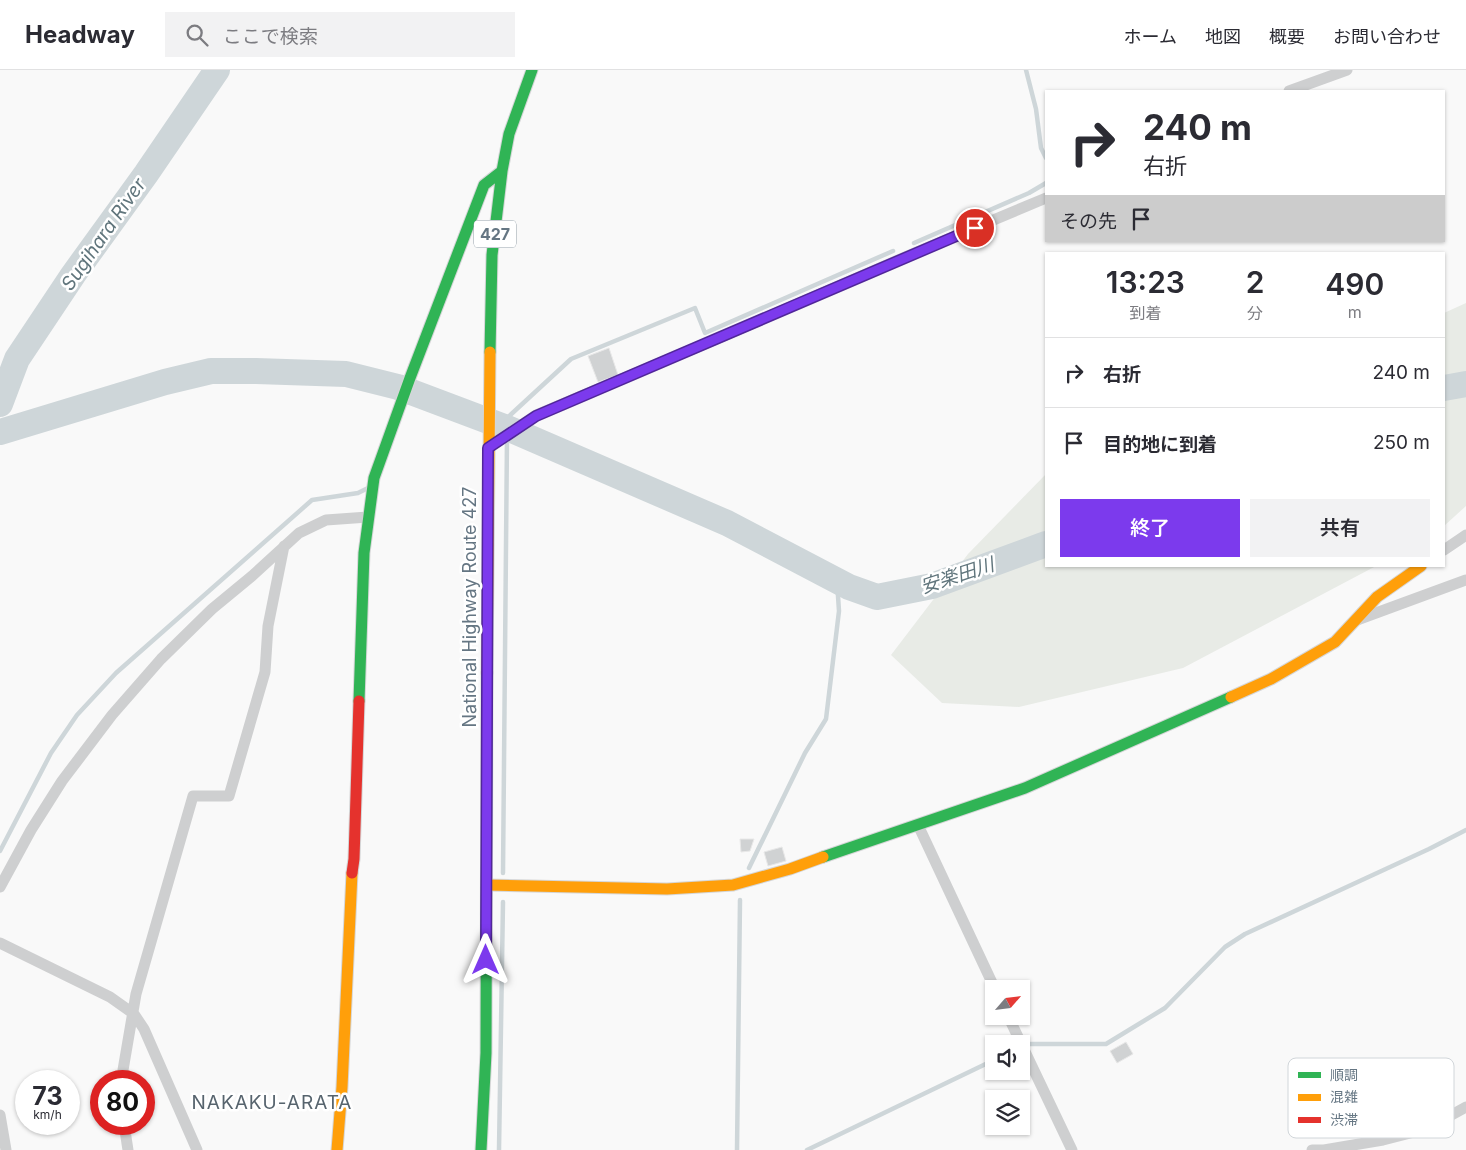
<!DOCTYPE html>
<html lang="ja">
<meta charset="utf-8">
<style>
:root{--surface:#fff;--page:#f2f2f3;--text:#2b2b33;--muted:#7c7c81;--line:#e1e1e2;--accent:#7c3aed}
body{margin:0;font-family:Inter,"Noto Sans JP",sans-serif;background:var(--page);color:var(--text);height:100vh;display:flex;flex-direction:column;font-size:19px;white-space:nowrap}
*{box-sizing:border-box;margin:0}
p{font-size:16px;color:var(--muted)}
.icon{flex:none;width:28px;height:28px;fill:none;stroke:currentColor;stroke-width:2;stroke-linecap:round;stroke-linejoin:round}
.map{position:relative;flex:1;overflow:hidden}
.side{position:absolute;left:1045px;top:182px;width:400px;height:315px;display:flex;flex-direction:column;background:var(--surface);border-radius:0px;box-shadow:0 1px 4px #0004}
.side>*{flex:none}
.guide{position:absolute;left:1045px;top:20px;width:400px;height:152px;border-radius:0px;box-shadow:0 1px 4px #0004;background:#fff;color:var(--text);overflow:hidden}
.needle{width:32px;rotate:62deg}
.controls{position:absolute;left:985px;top:910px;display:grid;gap:10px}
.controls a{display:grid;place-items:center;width:45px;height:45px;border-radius:0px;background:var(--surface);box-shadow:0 1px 4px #0004;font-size:25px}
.speed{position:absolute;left:15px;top:1000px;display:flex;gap:10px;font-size:25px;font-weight:700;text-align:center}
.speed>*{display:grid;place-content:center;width:65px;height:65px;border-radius:50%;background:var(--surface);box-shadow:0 1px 4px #0004;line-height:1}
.speed small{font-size:12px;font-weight:400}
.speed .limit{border:8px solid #d22;background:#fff;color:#111}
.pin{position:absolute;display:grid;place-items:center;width:42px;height:42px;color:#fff;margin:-21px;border:2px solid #fff;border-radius:50%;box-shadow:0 1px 5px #0007}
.me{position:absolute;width:55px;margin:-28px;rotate:0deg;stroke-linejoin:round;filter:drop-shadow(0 0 4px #0008)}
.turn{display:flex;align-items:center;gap:18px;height:105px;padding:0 15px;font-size:22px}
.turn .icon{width:65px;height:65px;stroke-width:2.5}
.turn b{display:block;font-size:35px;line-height:42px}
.then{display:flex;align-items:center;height:48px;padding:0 15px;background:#0003;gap:10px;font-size:19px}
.eta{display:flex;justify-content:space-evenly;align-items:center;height:85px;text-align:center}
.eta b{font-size:30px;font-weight:600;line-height:35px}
.action{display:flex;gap:10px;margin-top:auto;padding:10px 15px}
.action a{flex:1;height:58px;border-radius:0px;background:var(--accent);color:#fff;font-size:20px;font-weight:600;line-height:58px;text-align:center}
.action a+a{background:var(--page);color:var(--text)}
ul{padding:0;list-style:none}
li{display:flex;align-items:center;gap:15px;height:70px;padding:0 15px;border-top:1px solid var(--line)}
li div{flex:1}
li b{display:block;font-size:19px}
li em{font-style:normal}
header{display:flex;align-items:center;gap:30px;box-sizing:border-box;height:70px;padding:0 25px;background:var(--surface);border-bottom:1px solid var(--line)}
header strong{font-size:24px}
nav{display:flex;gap:28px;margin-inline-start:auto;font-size:18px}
.search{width:350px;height:45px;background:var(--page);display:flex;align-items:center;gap:12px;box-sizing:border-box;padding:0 18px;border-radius:0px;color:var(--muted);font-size:19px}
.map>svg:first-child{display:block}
.green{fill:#e8ebe6}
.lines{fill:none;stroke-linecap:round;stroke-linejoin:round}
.stream{stroke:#ced6d9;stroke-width:4.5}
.river{stroke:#ced6d9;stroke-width:26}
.building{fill:#d0d2d3;stroke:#e8e8e8}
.fast-casing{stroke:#d5d6d7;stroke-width:13}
.slow-casing{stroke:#d5d6d7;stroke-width:13}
.jam-casing{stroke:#d5d6d7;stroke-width:13}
.street{stroke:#cecfd0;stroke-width:11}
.fast{stroke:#30b455;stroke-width:11}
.slow{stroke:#ff9f0a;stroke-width:11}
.jam{stroke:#e5322d;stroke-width:11}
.route-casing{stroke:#51269a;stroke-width:12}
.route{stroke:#7c3aed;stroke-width:9}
.labels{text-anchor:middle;stroke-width:5;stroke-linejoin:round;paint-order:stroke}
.shield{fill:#fff;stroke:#939fa8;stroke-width:1}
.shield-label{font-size:16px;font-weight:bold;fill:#657683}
.street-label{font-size:18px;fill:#657683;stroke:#fff}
.water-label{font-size:19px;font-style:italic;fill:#60757c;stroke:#fff}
.neighbourhood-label{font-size:19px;letter-spacing:1px;fill:#57646e;stroke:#fff}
.key{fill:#fff;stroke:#d1d6da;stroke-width:1}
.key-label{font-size:14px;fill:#657683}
</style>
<header>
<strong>Headway</strong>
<div class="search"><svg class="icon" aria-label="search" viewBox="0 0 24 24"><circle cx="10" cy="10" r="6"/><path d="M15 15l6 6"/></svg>ここで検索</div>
<nav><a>ホーム</a><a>地図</a><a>概要</a><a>お問い合わせ</a></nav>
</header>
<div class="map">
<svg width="1466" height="1080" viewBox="0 0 1466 1080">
<rect width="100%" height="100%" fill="#f9f9f9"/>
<path class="green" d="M1466 233V436L1444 456V243Z
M1046 404V496H1376L1183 598 1019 637 942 633 891 585 968 484Z"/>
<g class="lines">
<path class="stream" d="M1026 0 1036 39 1041 78 1046 88
M914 173 1029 123 1046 113
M501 356 506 349 571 289 695 238 705 263 893 181
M0 781 51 683 77 645 116 603 312 430 358 423 368 418
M749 798 805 683 826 649 839 541 837 511
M503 803 507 367
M1029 974H1106L1165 938 1225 877 1245 864 1429 779 1466 760
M499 1080 503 832
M737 1080 740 830
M807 1080 994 990"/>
<path class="river" d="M1444 318 1466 314
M0 334 17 289 73 205 146 104 217 0
M0 362 165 312 211 301H256L346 304 398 317 507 358 727 453 849 517 877 527 932 516 1046 474"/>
</g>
<path class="building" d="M609 278 618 305 598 312 588 286Z
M740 769H754L750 781 741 782Z
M782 777 786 791 768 796 764 782Z
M1126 972 1133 984 1117 993 1110 981Z
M1021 988 1029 1003 1018 1009 1014 1001H1021Z"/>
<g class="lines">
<g class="fast-casing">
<path id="fast" d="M490 282 492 185 502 101 509 64 532 0
M359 631 364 483 374 408 410 308 484 115 502 101
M823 787 1025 718 1231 627
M481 1080 486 983 487 603"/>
</g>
<g class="slow-casing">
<path id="slow" d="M487 603 490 282
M1231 627 1271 609 1335 572 1377 527 1421 496
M487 815 667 819 733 815 790 799 823 787
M337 1080 342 1017 352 803"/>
</g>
<g class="jam-casing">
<path id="jam" d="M352 803 354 789 359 631"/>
</g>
<path class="street" d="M1289 21 1347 0
M488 378 536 345 719 268 905 187 1046 128
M1444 480 1466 465
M1357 550 1466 510
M918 755 995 919
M0 817 31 760 62 711 112 645 161 589 212 539 252 506 299 463 326 450 368 447
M0 873 110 927 134 944 144 959 197 1080
M1008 946 1072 1080
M124 1011 123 1000 136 924 193 726H229L265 602 268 556 284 476
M0 1045 6 1080
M124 1054 128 1080
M1312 1080H1324L1383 1070 1426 1059 1466 1037"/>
<use href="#fast" class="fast"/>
<use href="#slow" class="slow"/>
<use href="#jam" class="jam"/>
</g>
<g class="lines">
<g class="route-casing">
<path id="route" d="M486 890 488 378 536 346 975 158"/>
</g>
<use href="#route" class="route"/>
</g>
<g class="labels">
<rect class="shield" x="474" y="150.5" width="42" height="27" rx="4"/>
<g class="shield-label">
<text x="495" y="170">427</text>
</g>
<g class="street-label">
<text transform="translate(470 537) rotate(-90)" y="6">National Highway Route 427</text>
</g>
<g class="water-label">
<text transform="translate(103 164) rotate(-55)" y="7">Sugihara River</text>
<text transform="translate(957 505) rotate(-18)" y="7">安楽田川</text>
</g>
<g class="neighbourhood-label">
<text x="272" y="1039">NAKAKU-ARATA</text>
</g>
</g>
<rect x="1288" y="988" width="166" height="80" rx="8" class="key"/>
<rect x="1298" y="1002" width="23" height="6" fill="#30b455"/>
<rect x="1298" y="1024" width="23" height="7" fill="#ff9f0a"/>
<rect x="1298" y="1047" width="23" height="6" fill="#e5322d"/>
<g class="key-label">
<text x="1330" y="1010">順調</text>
<text x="1330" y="1032">混雑</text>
<text x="1330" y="1055">渋滞</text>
</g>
</svg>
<div class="controls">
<a><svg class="needle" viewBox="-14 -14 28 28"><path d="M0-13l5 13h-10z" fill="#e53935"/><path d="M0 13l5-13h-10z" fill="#7c7c81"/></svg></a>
<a><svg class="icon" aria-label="sound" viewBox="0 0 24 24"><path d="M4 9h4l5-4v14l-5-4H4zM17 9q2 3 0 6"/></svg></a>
<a><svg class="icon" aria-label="layers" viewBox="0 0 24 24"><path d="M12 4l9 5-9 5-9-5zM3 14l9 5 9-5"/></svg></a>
</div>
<div class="speed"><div>73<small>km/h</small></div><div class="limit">80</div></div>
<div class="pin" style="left:975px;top:158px;background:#d93025"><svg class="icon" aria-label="arrive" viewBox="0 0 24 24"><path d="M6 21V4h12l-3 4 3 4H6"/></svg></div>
<svg class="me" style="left:486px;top:890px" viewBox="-20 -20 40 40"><path d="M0-17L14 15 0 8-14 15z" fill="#7c3aed" stroke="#fff" stroke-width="4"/></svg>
<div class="guide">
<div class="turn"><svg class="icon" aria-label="right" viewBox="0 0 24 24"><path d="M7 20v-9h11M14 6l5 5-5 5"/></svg><div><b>240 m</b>右折</div></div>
<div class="then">その先<svg class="icon" aria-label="arrive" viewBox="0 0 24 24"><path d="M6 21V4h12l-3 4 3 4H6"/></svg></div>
</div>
<section class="side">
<div class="eta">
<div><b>13:23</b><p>到着</p></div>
<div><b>2</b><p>分</p></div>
<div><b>490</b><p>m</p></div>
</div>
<ul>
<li><svg class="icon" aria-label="right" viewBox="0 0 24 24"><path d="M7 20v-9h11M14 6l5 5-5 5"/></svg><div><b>右折</b></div><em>240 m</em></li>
<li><svg class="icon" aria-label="arrive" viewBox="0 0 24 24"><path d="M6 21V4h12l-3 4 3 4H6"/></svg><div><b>目的地に到着</b></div><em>250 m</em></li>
</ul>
<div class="action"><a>終了</a><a>共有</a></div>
</section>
</div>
